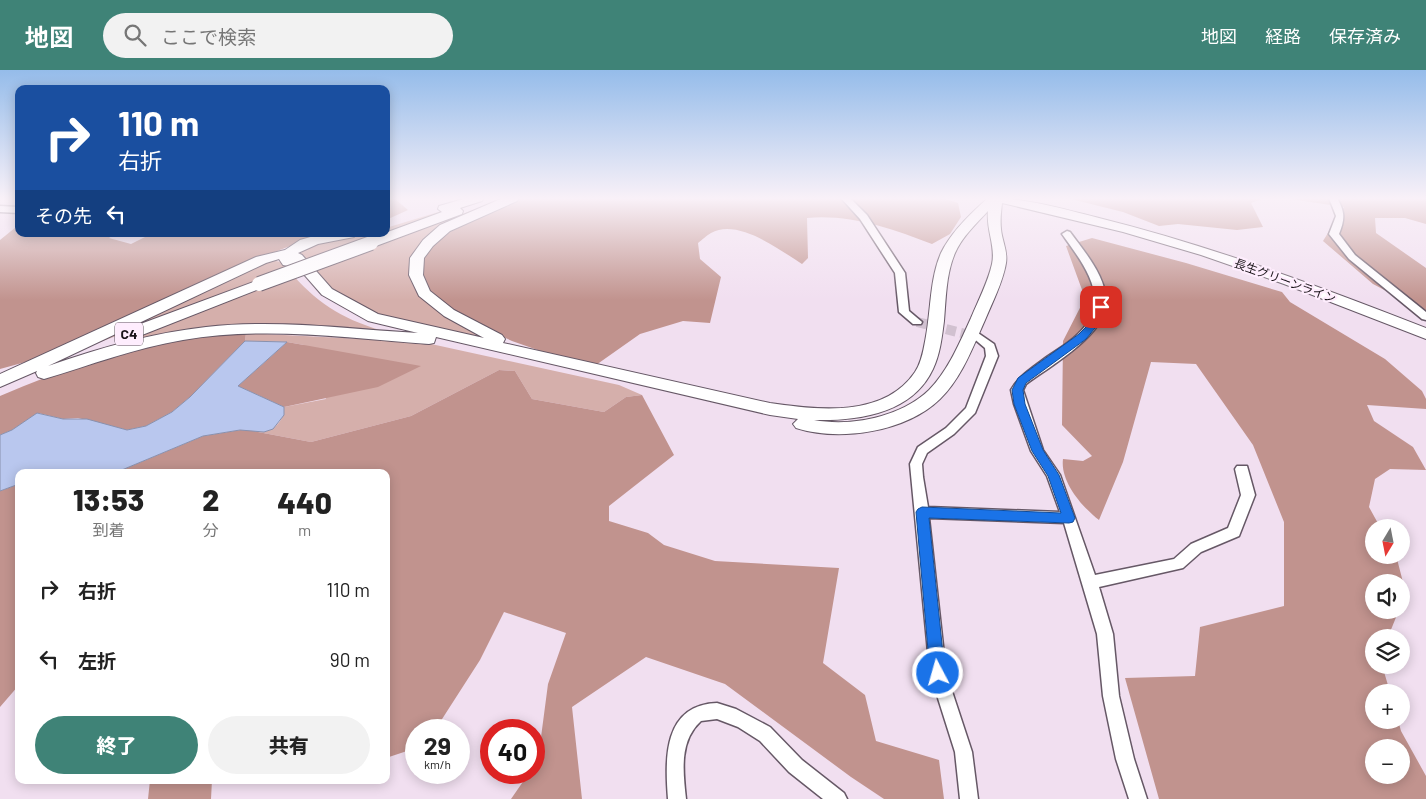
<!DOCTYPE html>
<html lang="ja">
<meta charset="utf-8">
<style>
:root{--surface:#fff;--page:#f2f2f2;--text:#222;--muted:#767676;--accent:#3f8377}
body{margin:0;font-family:Barlow,"Noto Sans JP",sans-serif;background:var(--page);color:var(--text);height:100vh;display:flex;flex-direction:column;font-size:19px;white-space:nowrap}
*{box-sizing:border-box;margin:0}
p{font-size:16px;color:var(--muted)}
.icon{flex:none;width:28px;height:28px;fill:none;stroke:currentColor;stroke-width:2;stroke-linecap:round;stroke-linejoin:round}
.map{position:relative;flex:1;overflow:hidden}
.drawer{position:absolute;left:15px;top:399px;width:375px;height:315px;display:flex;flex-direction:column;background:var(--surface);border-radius:10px;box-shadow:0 2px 12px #0003}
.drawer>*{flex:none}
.banner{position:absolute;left:15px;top:15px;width:375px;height:152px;border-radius:10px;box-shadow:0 2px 12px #0003;background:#1a4fa0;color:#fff;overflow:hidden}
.needle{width:32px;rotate:190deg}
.tools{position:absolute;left:1365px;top:449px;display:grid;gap:10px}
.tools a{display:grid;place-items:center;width:45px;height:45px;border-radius:50%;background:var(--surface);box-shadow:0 2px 12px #0003;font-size:25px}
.speed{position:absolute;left:405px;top:649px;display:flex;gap:10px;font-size:25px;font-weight:700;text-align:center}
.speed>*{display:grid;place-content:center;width:65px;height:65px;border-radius:50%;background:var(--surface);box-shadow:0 2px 12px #0003;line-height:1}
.speed small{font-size:12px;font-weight:400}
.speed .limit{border:8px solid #d22;background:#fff;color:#111}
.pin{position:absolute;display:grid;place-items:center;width:42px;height:42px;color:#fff;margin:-21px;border-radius:10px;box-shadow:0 2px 8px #0006}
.me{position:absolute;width:55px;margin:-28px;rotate:354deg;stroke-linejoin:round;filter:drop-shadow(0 0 4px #0008)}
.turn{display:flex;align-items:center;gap:18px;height:105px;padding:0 20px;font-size:22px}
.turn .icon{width:65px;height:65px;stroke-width:2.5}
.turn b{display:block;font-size:35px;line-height:42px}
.then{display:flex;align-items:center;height:48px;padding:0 20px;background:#0003;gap:10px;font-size:19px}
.eta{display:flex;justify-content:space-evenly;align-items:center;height:85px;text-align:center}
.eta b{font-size:30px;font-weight:800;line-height:35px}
.primary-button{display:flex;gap:10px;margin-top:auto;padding:10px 20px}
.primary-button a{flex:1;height:58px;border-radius:30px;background:var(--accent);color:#fff;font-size:20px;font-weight:800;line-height:58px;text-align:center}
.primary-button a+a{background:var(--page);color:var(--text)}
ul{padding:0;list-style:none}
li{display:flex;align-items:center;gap:15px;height:70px;padding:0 20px}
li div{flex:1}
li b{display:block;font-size:19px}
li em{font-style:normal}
header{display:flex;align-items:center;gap:30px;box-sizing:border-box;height:70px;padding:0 25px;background:var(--accent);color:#fff}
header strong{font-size:24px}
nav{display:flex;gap:28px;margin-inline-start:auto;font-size:18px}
.search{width:350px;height:45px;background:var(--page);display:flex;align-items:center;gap:12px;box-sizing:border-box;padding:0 18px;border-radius:28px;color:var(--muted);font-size:19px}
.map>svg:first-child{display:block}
.green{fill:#d5afab}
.forest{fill:#c1938e;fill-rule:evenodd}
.water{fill:#b9c7ee;stroke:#8991ae}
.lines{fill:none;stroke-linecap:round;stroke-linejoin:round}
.minor-tunnel{stroke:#d1c1d0;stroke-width:10;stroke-dasharray:10 5;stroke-linecap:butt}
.minor-casing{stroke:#665866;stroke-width:3}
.highway-casing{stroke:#665866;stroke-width:2}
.minor{fill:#fff;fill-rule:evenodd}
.highway{fill:#fff;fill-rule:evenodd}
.highway-bridge-casing{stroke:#665866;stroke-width:16;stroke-linecap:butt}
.highway-bridge{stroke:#fff;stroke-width:14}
.route{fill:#1a73e8;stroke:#114b97}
.labels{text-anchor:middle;stroke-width:4.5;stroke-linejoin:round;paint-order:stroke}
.far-street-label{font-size:12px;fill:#1a1419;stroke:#feedfd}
.shield{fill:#feedfd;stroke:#5e555d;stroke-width:1}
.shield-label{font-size:14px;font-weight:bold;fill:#1a1419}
</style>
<header>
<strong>地図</strong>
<div class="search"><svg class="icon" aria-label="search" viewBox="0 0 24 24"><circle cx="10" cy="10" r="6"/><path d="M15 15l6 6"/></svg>ここで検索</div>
<nav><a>地図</a><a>経路</a><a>保存済み</a></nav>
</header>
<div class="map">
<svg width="1426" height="729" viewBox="0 0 1426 729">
<rect width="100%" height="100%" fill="#f1dff0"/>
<path class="green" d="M484 128H489L306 193 300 187C302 167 370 164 386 164V158Z
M487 135 492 271 382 246 332 221 310 199Z
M269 190 282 192 289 199 85 278Z
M293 205C320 236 347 251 387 262L282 257 90 284Z
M246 263 422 272 619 315 642 325 626 327 604 342 532 329 515 301 499 300 411 346 311 372 258 362C273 362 284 352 284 337L326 329 304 275 287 272 245 271Z"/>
<path class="forest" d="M386 128H394L408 140 386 150Z
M521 128H943L958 133 961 147 950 164 932 174C892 159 851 144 807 148L808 188 802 194C780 180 738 148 711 163 707 165 702 170 698 173L700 189 721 207 710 253 683 251 640 264 596 295 549 284 512 271 475 254 432 225 423 212V185L439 166 469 149Z
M1067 128H1264L1251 133 1263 157 1237 160 1178 154 1159 156 1123 142Z
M1284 128H1426V154L1405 148H1375L1376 163 1426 198V242L1373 214 1323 171 1344 137Z
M16 157H19V164H115L109 168 131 174 151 164H338L290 176 262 187 51 285 0 299V170Z
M1092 168 1186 193 1282 222 1290 232 1385 289 1422 321 1426 329V339L1367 335 1374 351 1413 377 1426 400 1390 399 1375 409 1369 437 1380 457 1374 458V485H1396L1406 524 1401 536V512H1374V540H1399L1388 567 1374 568V595H1382L1390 622H1374V650H1398L1401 661 1426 706V729H1159L1125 608 1195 606 1200 557 1284 536V452L1253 375 1196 294 1151 292 1123 392 1099 450C1082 437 1060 411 1063 389L1083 391 1092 386 1062 355 1063 271 1085 228 1066 176ZM1374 678H1401V705H1374Z
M246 263 245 271 190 327 172 342 146 356 127 360 78 348 63 349 38 343 12 360 0 365V326C62 299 126 278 193 267 210 264 229 264 246 263Z
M287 272 304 275 421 296 378 317 284 337 238 316Z
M499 300 515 301 532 329 604 342 626 327 642 325 674 385 609 436V451L648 463 664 475 715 491 839 498 823 593 865 625 876 671 939 690 944 729H884L851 707 725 614 646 587 572 637 582 729H511L529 703 534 702V696L538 690 548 614 566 563 504 542 480 590 435 660H416V678L386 688V402H117L203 366 240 360H255L258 362 311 372 411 346Z
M19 414V615L0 637V421Z
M150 710H212L211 729H148Z"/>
<path class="water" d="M245 271 287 272 238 316 284 337V345L273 359 264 362 240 360 203 366 117 402H19V414L0 421V365L12 360 37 343 63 349H87L127 360 146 356 172 342 190 327Z"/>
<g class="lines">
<path class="minor-tunnel" d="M917 252 978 267"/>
<g class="minor-casing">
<path id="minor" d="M841 128H850L867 145 905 203 909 241 922 252 921 254H913L899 242 895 203 860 149Z
M1329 128H1337C1345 142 1345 149 1339 164L1355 185 1426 242V250L1422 249 1349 189 1329 164 1336 146Z
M0 136 19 137V143L0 142Z
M1067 161 1070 162C1084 181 1105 205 1106 230 1109 263 1050 296 1026 314L1023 320 1043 380 1060 405 1095 505 1174 489 1191 474 1228 458 1241 425 1235 399 1237 396H1247L1255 425 1239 466 1201 482 1183 498 1099 517 1113 564 1119 626 1134 689 1147 729H1129L1116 689 1103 626 1097 564 1064 453 929 448 946 603 972 682 978 729H960L955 682 930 603 910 394 918 377 946 358 966 338 986 286 985 278 972 267 978 263 994 274 998 286 975 343 954 364 927 383 922 394 923 407 928 437 1060 442 1047 406 1031 381 1014 334 1011 320C1019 306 1031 299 1044 289 1055 281 1068 274 1078 264 1114 231 1084 195 1062 164Z
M717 633 736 639 770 657 802 690 844 723 847 729H823L789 702 760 671 738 657 717 649 701 651C679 671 683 701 686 729H668C665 689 663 635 717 633Z"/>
</g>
<g class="highway-casing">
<path id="highway" d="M467 128H484L482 131 460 138 463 141 462 144 376 176 371 177 364 173 366 170 442 142 438 139 439 136Z
M503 128H519L517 131 450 161 433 176 424 188 423 205 430 221 454 240 502 265 505 269 503 273 770 333C818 340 884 348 915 302 922 292 924 277 926 266 931 238 930 208 941 183 951 162 971 143 988 128 1026 128 1063 139 1099 148 1211 176 1319 216 1426 258V269L1284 214 1201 185 1123 162 1002 133C1001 142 1000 150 1001 159 1002 171 1008 181 1006 193 1003 212 992 233 985 250 973 277 961 309 940 329 906 362 840 372 796 358L793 354 798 349 770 345 436 267 434 273 429 274C348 268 264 256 183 270 135 278 91 295 44 309L38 307 36 303 37 301 0 317V304L256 187 285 180 300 170 314 166 326 164H356L354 167 318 174 298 183 302 185 332 219 378 244 484 268 444 246 419 226 409 205 410 188 423 170 440 155ZM988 141C986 160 996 177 992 194 988 212 978 231 971 248 960 272 948 301 929 320 901 347 851 357 814 350 858 351 912 344 933 299 940 284 942 267 944 251 946 228 946 204 955 183 962 167 976 154 988 141ZM279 189 283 195 288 196 294 193 322 225 368 251 418 263C348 259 276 249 206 257 152 263 99 278 48 296L266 193Z
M259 210 264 211 266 214 264 217 137 267H127L124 263 127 259Z"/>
</g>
<use href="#minor" class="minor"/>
<use href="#highway" class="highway"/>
<g class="highway-bridge-casing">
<path id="highway-bridge" d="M259 214 371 173"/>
</g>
<use href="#highway-bridge" class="highway-bridge"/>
</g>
<linearGradient id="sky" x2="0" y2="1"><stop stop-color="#95bcea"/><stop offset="0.56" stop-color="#f9f1f8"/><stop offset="1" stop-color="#f9f1f8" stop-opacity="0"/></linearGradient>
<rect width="1426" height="230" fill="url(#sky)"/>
<path class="route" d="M1101 234 1106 237 1095 258 1086 269 1026 313 1023 320 1025 334 1043 380 1059 405 1075 448 1073 452 1069 453 929 448 945 603 943 608 938 610 933 608 930 603 916 442 918 439 922 437 1061 443 1048 406 1032 381 1014 334 1012 320 1018 308 1079 264 1086 257 1097 235Z"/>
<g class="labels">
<g class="far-street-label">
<text transform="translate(1285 211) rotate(20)" y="4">長生グリーンライン</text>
</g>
<rect class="shield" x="115" y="252.5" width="28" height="23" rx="4"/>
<g class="shield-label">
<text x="129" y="269">C4</text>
</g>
</g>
</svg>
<div class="tools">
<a><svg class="needle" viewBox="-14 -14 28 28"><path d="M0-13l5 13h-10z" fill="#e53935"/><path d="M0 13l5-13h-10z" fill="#767676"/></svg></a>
<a><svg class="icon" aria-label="sound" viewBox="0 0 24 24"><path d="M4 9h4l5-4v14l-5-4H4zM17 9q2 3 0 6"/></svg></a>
<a><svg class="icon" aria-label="layers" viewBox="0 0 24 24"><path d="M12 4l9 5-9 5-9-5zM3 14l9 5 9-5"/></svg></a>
<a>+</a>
<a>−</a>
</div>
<div class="speed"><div>29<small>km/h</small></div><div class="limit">40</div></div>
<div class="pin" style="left:1101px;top:237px;background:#d93025"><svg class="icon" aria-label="arrive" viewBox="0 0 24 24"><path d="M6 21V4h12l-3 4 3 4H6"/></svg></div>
<svg class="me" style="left:938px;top:603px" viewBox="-20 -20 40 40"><circle r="17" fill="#1a73e8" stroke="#fff" stroke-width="3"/><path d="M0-11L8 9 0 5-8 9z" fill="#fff"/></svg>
<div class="banner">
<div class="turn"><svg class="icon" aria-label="right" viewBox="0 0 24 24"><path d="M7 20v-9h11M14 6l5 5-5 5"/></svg><div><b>110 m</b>右折</div></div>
<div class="then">その先<svg class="icon" aria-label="left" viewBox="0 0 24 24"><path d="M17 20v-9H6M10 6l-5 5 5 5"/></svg></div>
</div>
<section class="drawer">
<div class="eta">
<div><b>13:53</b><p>到着</p></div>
<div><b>2</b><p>分</p></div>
<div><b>440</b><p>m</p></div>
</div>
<ul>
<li><svg class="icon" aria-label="right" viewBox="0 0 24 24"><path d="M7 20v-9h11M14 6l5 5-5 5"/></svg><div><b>右折</b></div><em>110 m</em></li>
<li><svg class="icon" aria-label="left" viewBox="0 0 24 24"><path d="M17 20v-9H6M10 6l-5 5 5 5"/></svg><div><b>左折</b></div><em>90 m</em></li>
</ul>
<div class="primary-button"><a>終了</a><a>共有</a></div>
</section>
</div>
